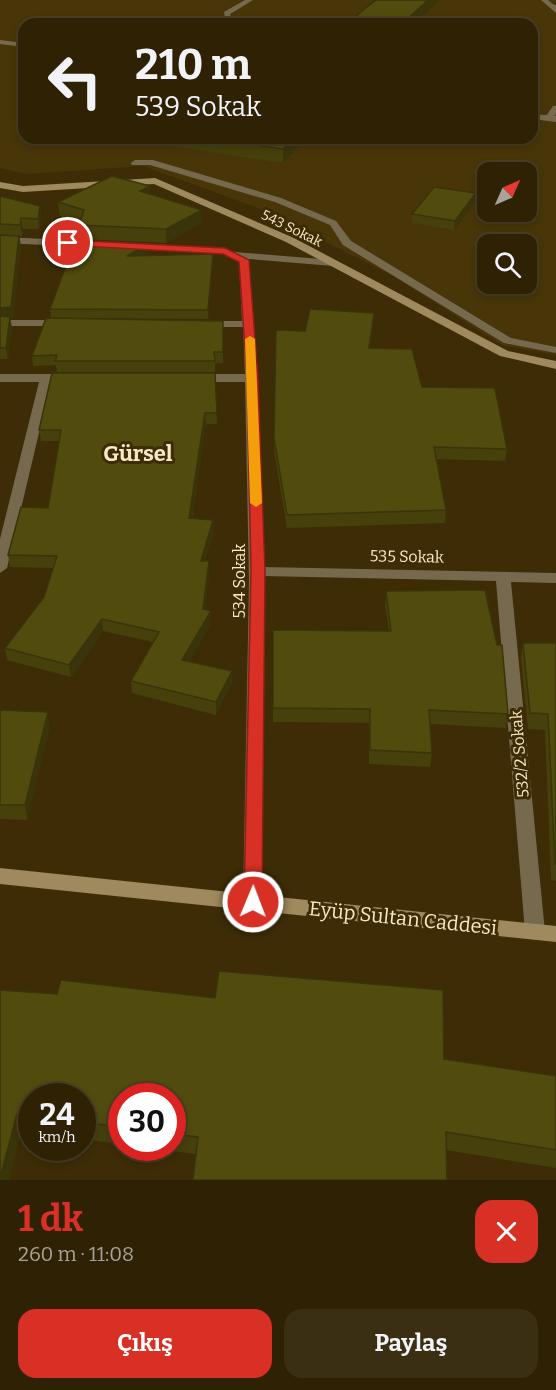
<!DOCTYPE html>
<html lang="tr">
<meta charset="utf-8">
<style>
:root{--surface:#2e2104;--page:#3a2e13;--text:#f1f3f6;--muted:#a7a39a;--line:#493e26;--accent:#d93025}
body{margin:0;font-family:Bitter,serif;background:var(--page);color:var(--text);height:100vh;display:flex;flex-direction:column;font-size:22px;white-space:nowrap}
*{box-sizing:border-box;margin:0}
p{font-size:20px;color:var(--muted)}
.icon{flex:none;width:33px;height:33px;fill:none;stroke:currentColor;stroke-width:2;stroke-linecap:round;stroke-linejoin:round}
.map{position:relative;height:1180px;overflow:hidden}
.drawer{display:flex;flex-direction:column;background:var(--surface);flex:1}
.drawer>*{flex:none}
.top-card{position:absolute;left:18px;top:18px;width:520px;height:126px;border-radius:18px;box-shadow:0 3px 9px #0003,0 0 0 2px var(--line);background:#2e2104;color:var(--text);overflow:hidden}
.needle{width:39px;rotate:45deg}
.tools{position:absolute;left:477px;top:162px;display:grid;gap:12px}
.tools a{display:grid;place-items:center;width:60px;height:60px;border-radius:12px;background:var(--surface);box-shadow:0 3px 9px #0003,0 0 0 2px var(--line);font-size:30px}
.speed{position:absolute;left:18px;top:1083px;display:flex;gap:12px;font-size:30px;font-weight:700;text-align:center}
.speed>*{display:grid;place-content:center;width:78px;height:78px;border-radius:50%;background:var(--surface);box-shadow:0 3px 9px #0003,0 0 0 2px var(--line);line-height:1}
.speed small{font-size:15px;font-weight:400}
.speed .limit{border:9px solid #d22;background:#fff;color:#111}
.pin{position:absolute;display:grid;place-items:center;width:51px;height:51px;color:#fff;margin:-26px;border:3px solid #fff;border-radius:50%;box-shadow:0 2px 6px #0007}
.me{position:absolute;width:66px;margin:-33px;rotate:1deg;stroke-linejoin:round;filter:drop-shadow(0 0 4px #0008)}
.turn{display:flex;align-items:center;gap:21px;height:126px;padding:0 18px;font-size:27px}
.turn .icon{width:78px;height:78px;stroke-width:2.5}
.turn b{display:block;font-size:42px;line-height:51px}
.round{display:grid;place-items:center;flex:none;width:63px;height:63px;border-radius:18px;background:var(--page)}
.summary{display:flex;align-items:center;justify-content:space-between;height:102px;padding:0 18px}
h1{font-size:36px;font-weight:700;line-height:45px;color:var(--accent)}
.cta{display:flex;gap:12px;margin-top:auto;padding:12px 18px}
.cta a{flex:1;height:69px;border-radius:18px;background:var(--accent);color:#fff;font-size:24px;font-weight:700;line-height:69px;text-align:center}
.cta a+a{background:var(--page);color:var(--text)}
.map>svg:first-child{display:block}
.built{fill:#483609;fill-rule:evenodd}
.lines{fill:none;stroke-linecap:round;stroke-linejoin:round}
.lane{fill:#77694e;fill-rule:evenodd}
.street{fill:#77694e;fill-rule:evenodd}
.secondary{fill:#9f895e;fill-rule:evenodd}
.wall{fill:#46400c}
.shaded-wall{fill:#39340a}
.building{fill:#514b0e;stroke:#39340a;stroke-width:1.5}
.route{fill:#d93025;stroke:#8d1f18;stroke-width:1.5}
.slow{fill:#f59e0b}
.labels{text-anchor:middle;stroke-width:6;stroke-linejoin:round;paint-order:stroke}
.far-street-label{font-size:14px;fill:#f9e8c6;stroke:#3d2c06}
.street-label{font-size:16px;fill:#f9e8c6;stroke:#3d2c06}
.near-street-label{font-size:20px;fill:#f9e8c6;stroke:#3d2c06}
.district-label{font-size:22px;font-weight:bold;fill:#f9e8c6;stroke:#3d2c06}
</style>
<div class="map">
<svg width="556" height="1180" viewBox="0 0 556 1180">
<rect width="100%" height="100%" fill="#3d2c06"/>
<path class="built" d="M0 0H556V355L502 345 391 275 258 208 143 166 27 174 0 168ZM24 24H532V138H24ZM488 172H526V212H488ZM488 244H526V284H488Z"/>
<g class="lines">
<path class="lane" d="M541 0H548L556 7V13Z
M553 106H556V114L552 120H546L545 118Z"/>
<path class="street" d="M245 0H253L230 14 234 24H226L224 12Z
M551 4 556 5V9L549 7Z
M0 40 24 43V47L0 44Z
M532 114 556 116V122L532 119Z
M135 160H153L281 198 336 221 351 241 511 338 556 347V353L504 343 343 245 330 225 275 202 150 165H132L131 163Z
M0 237 93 241 98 244 93 247 0 243Z
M129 243 225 248 235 252 333 260 338 263 333 266 249 259 258 378 263 567 556 573V583L511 582 545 932 542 938 535 940 528 938 525 932 496 581 263 576V902L260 908 253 910 246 908 243 902 249 581 245 382H195L189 378 195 374H245L243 327H204L198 324 204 321H242L239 262 223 254 125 248 124 246Z
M0 320H63L69 323 63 326H0Z
M0 374H72L78 378 72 382H51L7 568 0 573V539L39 382H0Z"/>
<path class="secondary" d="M155 178 294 238 508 351 556 361V369L500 356 286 242 154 184 23 192 0 188V182L23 186Z
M0 868 556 926V942L0 884Z"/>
</g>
<path class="wall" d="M440 0 414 24H350V21Z
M132 138H306L283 163 132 140Z
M151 195 202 210V223L166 243 80 239 79 225 80 222 60 216 58 202Z
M0 196 40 206 41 216 39 229H23L22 236H19L21 246 13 318H10L12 328 8 359H0Z
M475 202 454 230 412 223V214Z
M148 244 149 253 144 255 213 262 208 319 51 318 50 309Z
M223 321V363H215V372H57L56 365 33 366 32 356Z
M373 325 370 348 507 449 505 461 436 459 446 510 445 523 287 528 274 451 276 330 305 331Z
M215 373 217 424H206L192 519 213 520 214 532 205 561H209V573L205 610 211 611V623L189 662 232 671V683L216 715 132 693 131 681 153 642 103 631 71 677 7 660 5 648 44 597 53 568 10 567 8 555 48 508 59 441H41L39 430Z
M386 591 508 714 506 728 430 724 432 753 430 767 369 764V723L273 722V630L389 631 385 605Z
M523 643H556V881L551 880 545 730 528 729 521 659Z
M0 710 50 726 27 820 0 819Z
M0 990 556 1076V1168L446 1150 196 1154 145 1148H172V1096H122V1144L82 1139V1096H32V1133L21 1131 9 1180H0Z"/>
<path class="shaded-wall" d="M428 0H440L414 24H402Z
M294 138H306L283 163V149Z
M150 186 151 199 140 191Z
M476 193 475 202 454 230 455 221Z
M40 206 41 216 39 229 38 219Z
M202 210V223L166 243V229Z
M21 218 23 229 22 236 20 225Z
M19 236 21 246 13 318H10L12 328 8 359 0 320V308Z
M148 244 149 253 128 264 127 256Z
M213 254V262L208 319V310Z
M374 313 373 325 368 359 369 348Z
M205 413 206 424 190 530 189 518Z
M213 520 214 532 202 573 201 561Z
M209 561V573L204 621 203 609Z
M211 611V623L183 673 182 660Z
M102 619 103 631 71 677 69 665Z
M232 671V683L216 715V702Z
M48 712 50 726 27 820 25 805Z
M17 1114 21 1131 9 1180H1L0 1178Z"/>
<path class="building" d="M376 0H428L402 24H379L350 21Z
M207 138H294L283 149Z
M112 176 150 186 140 191 202 210 166 229 79 225 84 210 58 202Z
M434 187 476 193 455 221 412 214Z
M0 196 40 206 38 219 21 218 20 225 0 224Z
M0 235 19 236 11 307 0 308Z
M75 241 148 244 127 256 213 254 208 310 50 309Z
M310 309 374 313 369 348 412 349 422 387 495 388 507 449 434 447 446 510 287 515 274 438 276 330 305 331Z
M0 316 10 317 6 348H0Z
M46 318 223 321V352H214L215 361H55L57 355 32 356Z
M52 373H215L217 413H205L189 518 213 520 201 561H209L203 609 211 611 182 660 232 671 216 702 131 681 159 632 102 619 69 665 5 648 44 597 57 556 8 555 21 507 48 508 61 430H39Z
M485 590 497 645H502L508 714 429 710 432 753 370 750V709L273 708V630L391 631 386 591Z
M523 643H556V864H555L548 714 530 713Z
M0 710 48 712 25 805H0Z
M219 971 443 990 444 1059 556 1076V1150L446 1132 447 1180H193L198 1137 172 1134V1096H122V1127L82 1122V1096H32V1115L17 1114 0 1178V990L57 994 61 980 215 998Z"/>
<path class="route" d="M68 240 225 248 249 260 258 378 265 571 262 902 259 907 253 909 247 907 244 902 251 571 247 378 239 262 223 254 64 245 63 243Z"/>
<path class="slow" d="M250 336 255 339 262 503 256 507 250 503 245 339Z"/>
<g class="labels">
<g class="far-street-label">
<text transform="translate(292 228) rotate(26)" y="5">543 Sokak</text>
</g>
<g class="street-label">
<text transform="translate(407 556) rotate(1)" y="6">535 Sokak</text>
<text transform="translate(239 581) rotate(-90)" y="6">534 Sokak</text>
<text transform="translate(519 754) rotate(-95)" y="6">532/2 Sokak</text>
</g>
<g class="near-street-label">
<text transform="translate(403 918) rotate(6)" y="7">Eyüp Sultan Caddesi</text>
</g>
<g class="district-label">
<text x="138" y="461">Gürsel</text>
</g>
</g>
</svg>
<div class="tools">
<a><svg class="needle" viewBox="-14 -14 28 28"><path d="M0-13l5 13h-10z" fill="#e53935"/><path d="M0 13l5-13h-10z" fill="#a7a39a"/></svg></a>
<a><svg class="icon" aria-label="search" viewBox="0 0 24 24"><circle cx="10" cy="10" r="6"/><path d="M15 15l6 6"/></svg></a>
</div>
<div class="speed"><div>24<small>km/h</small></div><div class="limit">30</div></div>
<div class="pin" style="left:68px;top:243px;background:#d93025"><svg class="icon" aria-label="arrive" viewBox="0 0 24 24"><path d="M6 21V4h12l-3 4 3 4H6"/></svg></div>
<svg class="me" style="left:253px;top:902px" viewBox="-20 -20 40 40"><circle r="17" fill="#d93025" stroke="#fff" stroke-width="3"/><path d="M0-11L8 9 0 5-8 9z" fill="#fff"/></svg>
<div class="top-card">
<div class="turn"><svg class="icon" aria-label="left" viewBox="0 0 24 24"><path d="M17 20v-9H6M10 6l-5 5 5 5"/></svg><div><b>210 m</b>539 Sokak</div></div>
</div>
</div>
<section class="drawer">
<div class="summary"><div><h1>1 dk</h1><p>260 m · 11:08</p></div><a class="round" style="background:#d93025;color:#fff"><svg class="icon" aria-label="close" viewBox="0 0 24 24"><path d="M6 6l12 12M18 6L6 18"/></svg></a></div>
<div class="cta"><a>Çıkış</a><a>Paylaş</a></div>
</section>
